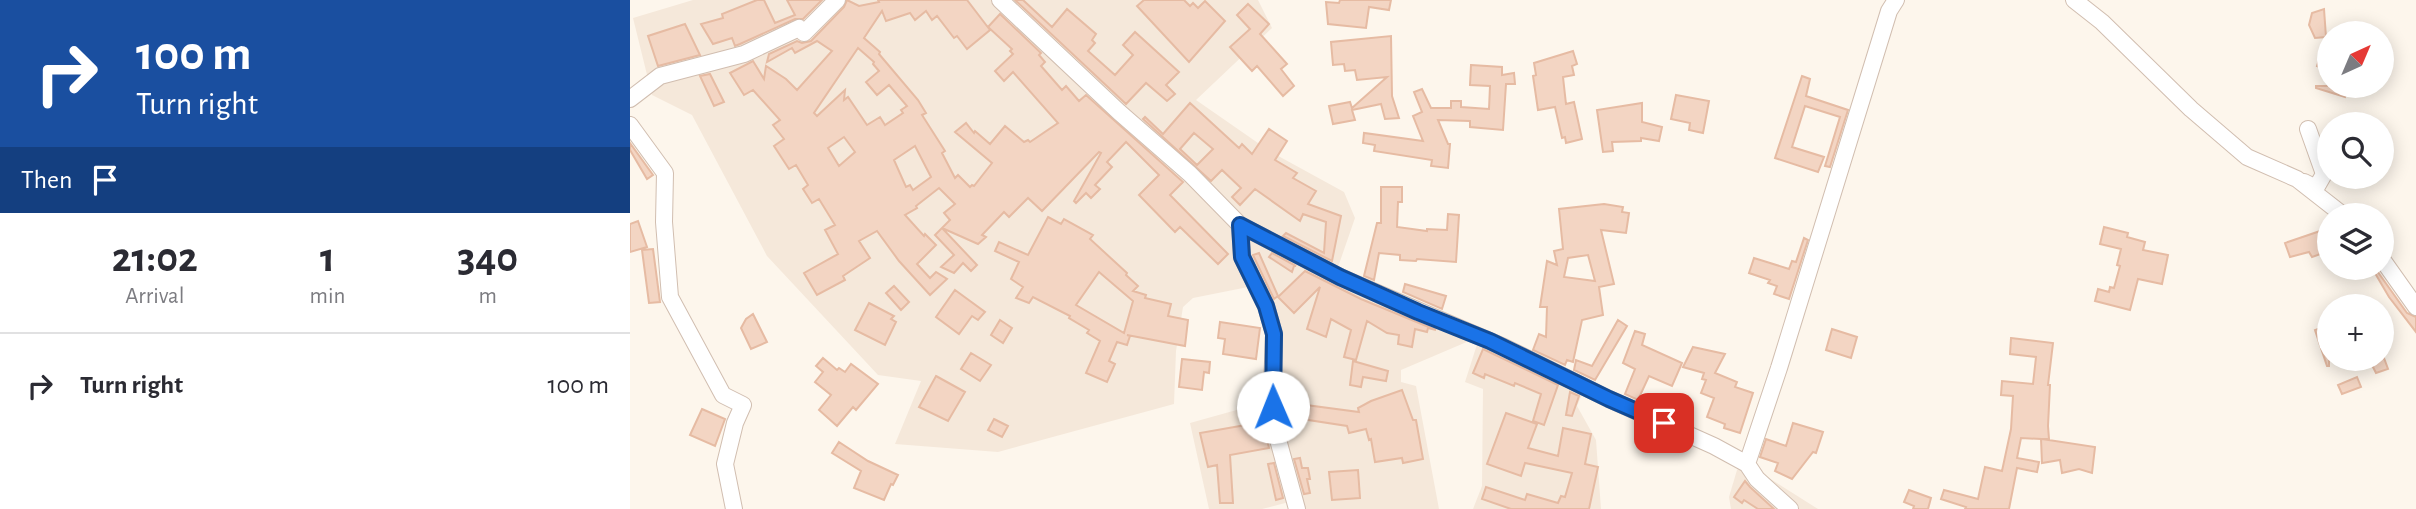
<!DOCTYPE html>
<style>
:root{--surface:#fff;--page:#f2f2f3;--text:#2b2b33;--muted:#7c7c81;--line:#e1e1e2}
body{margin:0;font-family:"Alegreya Sans",sans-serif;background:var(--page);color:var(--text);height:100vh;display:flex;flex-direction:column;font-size:26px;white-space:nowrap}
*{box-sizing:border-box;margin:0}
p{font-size:23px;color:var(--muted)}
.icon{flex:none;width:38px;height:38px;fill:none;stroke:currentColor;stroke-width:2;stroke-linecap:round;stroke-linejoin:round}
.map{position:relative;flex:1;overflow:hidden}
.drawer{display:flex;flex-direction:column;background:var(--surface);width:630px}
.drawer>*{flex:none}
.hud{background:#1a4fa0;color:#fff;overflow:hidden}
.needle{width:46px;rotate:44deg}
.controls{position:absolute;left:1687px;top:21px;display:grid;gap:14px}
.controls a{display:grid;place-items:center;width:77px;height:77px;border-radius:50%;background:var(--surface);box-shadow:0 4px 18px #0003;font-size:35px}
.pin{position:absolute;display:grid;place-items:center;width:60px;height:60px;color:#fff;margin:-30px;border-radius:14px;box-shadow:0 4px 10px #0006}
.me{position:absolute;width:77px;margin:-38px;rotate:359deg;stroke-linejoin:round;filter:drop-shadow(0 0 5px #0008)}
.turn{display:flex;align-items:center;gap:24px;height:147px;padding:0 21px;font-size:32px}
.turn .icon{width:91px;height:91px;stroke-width:2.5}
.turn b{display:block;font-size:49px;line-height:60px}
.then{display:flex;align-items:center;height:66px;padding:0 21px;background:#0003;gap:14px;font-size:26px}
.eta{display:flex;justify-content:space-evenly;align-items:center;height:119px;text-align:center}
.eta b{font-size:42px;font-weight:700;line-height:49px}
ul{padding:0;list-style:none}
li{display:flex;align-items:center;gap:21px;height:105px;padding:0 21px;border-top:2px solid var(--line)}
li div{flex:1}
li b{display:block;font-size:26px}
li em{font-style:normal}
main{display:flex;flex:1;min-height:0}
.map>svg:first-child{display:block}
.residential{fill:#f5e8da}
.building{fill:#f3d5c3;stroke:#e6bba3;stroke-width:2;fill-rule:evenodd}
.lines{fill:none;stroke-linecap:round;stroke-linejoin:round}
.minor-casing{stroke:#d1beb0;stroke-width:18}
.minor{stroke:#fff;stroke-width:16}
.route-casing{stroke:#114b97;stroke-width:18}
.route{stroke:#1a73e8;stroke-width:12}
</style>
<main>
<section class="drawer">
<div class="hud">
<div class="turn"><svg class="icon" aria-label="right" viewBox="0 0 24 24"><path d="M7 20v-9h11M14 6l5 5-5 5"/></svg><div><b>100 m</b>Turn right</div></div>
<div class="then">Then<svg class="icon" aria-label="arrive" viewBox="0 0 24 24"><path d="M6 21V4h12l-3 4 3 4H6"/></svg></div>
</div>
<div class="eta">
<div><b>21:02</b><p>Arrival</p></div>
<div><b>1</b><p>min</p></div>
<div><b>340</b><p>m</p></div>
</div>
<ul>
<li><svg class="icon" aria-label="right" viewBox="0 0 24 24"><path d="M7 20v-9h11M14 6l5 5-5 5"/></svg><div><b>Turn right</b></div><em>100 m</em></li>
</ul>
</section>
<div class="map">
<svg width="1786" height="509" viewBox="0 0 1786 509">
<rect width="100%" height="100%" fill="#fdf6ec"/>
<path class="residential" d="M63 0H628L642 28 566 100 641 152 714 192 725 218 707 270 839 341 771 370V382L786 386 809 509H665L663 501 632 509H579L560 423 628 404 640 331 618 287 563 298 553 307 546 351 544 404 368 452 265 444 291 381 248 375 137 256 62 115 22 95 3 18Z
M850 335 956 385 947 406 966 440 971 509H843L852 486 853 389 835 382Z
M1117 464 1188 509H1101L1099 497 1107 470Z"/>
<path class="building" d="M127 0H134L145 23 165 15 157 0H192L173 19H165L110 44 105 46 102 38 83 44 71 24 93 18 92 14Z
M217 0 229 6 249 2 248 0H337L360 30 337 49 327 36 324 38 307 16 302 20 296 11 285 20 280 13 256 21 252 11 234 38 250 52 249 54 288 100 296 113 292 115 315 151 312 153 325 178 328 175 340 187 342 185 344 186 362 163 325 132 336 123 344 133 345 131 360 144 375 126 394 142 398 140 400 142 428 123 383 72 374 81 365 71 383 54 380 51 382 49 358 27 370 14 411 53 409 55 415 62 411 66 432 90 436 86 449 101 456 95 553 182 540 195 598 254 588 264 550 227 545 232 509 195 529 175 496 142 477 162 482 167 465 185 470 189 461 198 456 193 446 203 444 201 471 153 469 152 412 211 398 198 379 217 374 212 352 235 356 237 348 244 312 228 347 265 341 271 333 263 324 273 311 267 324 255 305 235 320 220 314 213 325 204 309 188 286 206 287 208 275 215 294 236 295 234 306 245 287 264 300 278 306 272 317 279 300 295 269 261 247 231 229 241 240 258 213 276 215 280 187 295 174 273 208 254 195 230 205 225 189 199 182 203 173 189 178 185 166 165 159 169 144 146 154 139 143 125 150 120 123 90 114 95 100 73 123 61 134 79 136 66 156 79 167 90 202 51 187 41 165 53 162 48 137 62 139 54 167 41 172 43 181 41 214 7ZM228 48 244 62 243 64 249 71 236 82 247 95 259 85 277 106 271 110 273 113 255 125 250 117 237 125 218 97 214 100 215 90 187 116 184 113ZM214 137 225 152 209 166 198 148ZM285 146 301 177 283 190 280 185 276 187 264 160Z
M385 0H393L422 27 437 9 466 34 462 40 465 43 458 51 485 75 503 55 493 45 505 32 549 72 536 85 545 94 537 101 516 83 496 104Z
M514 0H554L560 6 563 3 568 8 575 1 595 21 559 62 507 6Z
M710 0H761L759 10 739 7 736 28 698 24 696 2 709 3Z
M618 4 639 24 630 34 657 64 651 69 664 86 653 96 627 66 622 71 600 47 620 29 607 15Z
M1694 9 1696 37 1685 38 1679 25 1682 13Z
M55 24 70 55 28 66 18 36Z
M761 36 762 96 769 118 755 119 751 104 722 110 725 120 703 124 699 106 720 102 722 108 757 77 727 80 725 70 715 71 714 64 703 65 701 42Z
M1696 38 1699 70 1687 66Z
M943 51 947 64 942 66 944 75 933 77 936 104 944 102 952 139 936 143 935 137 932 138 925 107 908 110 903 76 906 75 904 63Z
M841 65 872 67V75L884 73 885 84H876L873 130 840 127V121L808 120 818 144H820L818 168 801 166 802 160 744 151 745 145 733 143 734 133 793 141 783 116 792 112 784 92 792 89 801 108H821V101H831V107L859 109 860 86 840 85Z
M80 74 94 102 84 106 70 76Z
M1172 76 1180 79 1176 96 1218 110 1200 167 1195 166 1210 117 1175 106 1162 147 1194 157 1188 172 1145 158Z
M1686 86H1718L1715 97 1686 88Z
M1046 95 1079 101 1073 133 1059 130 1060 123 1041 119Z
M560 103 609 148 612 144 622 154 639 129 657 141 645 160 667 173 663 178 686 191 678 204 711 216 702 261 653 236 656 233 694 253 696 222 673 214 670 221 625 189 610 205 602 197 611 188 592 170 581 181 513 119 515 117 533 134ZM564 133 583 149 567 165 550 149Z
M1012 103V122L1032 127 1029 141 1011 138V141L982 142 983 151 973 152 967 110Z
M0 143 23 175 17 179 0 150Z
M751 187H772V202H768L767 227 797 231V229L817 230 818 214 829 215 826 262 787 259 786 261 770 260V255L749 253 744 280 734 276 747 223H751Z
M974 204 993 207 992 212 999 213 996 233 971 230 984 284 969 287 973 315 952 320 943 362 937 360 935 365 903 350 909 334 916 337 917 307H910L917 261 927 265 924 251 933 249 929 209ZM958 255 965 281 934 277 938 258Z
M418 217 431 224 434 219 463 235 460 239 497 273 496 275 508 286 503 291 516 295 515 298 541 304 538 316 558 320 555 346 497 335 500 336 497 345 487 342 479 361 485 364 477 382 456 373 470 341 457 333 459 330 439 318 440 316 403 297 399 303 386 298 393 287 381 279 389 262 365 251 369 242 398 255ZM469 272 503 301 494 333 446 305Z
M8 221 17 247 0 252V224Z
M1474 227 1498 233 1497 237 1515 242 1513 250 1538 255 1532 284 1508 279 1500 310 1465 301 1468 289 1479 292 1480 287 1484 288 1490 266 1487 265 1491 249 1470 244Z
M1699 228V251L1682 257 1679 252 1660 257 1655 243Z
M1174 238 1178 240 1159 299 1144 294 1147 286 1138 283 1140 280 1119 273 1124 258 1159 269 1162 261 1166 262Z
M23 249 30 302 19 303 12 250Z
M629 253 648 296 644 299 623 255Z
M642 253 666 266H664L662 272 639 257Z
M1742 268H1745L1777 313 1786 317V332L1759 297Z
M675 271 731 299 806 330 798 328 797 332 785 329 782 347 768 344 769 335 757 333 737 321 726 360 714 357 721 330 701 319 696 337 677 329 690 287 664 313 648 297Z
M775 284 816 296 812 309 773 292Z
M264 286 279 302 271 310 256 293Z
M325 290 355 312 348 320 342 316 329 334 306 317Z
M239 303 264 316 261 319 266 322 255 345 225 330Z
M123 314 137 342 121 349 111 328 116 319Z
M370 320 382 328 373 343 361 335Z
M988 320 997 326 965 380 944 370 946 360 962 366Z
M590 322 630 328 626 359 593 354 595 339 588 338Z
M1699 325V366H1697L1685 330Z
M1202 329 1227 337 1221 358 1196 350Z
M1005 331 1015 334 1012 345 1052 363 1042 386 1019 376 1008 400 995 394 1005 369 993 363Z
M1381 338 1423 343 1418 385H1420L1418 426 1419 439H1412L1465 447 1462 473 1449 469 1432 473 1430 460 1412 463 1411 439 1391 438 1387 458 1409 462 1407 472 1387 468 1379 509H1335L1336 507 1311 499 1314 490 1348 499 1355 467 1372 471 1381 429 1383 396 1371 395 1372 381 1403 384 1406 357 1380 354Z
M1063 347 1095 354 1085 373 1107 382 1105 387 1123 393 1110 433 1094 428 1095 424 1077 417 1084 398 1071 393 1076 380 1072 379 1074 373 1053 367Z
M853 349 928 385 914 425 903 421 911 394 885 383 884 386 855 374 854 378 843 373Z
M341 353 361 365 350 381 331 369Z
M193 358 207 370 209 368 215 372 221 364 248 384 226 410 223 407 207 426 189 410 201 395 185 382 193 372 186 366Z
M1754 358 1758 369 1746 373 1741 363Z
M552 359 580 362 579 373 574 372 572 390 549 387Z
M723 361 758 371 756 381 733 377 731 387 720 385Z
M306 376 335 392 318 421 289 407Z
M1727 377 1731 387 1712 394 1708 385Z
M772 390 783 420H786L793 459 773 463 772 458 745 462 741 439 739 440 736 429 719 433 717 426 665 418 666 425 655 426 653 402 729 412 728 408 741 401Z
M940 392 949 396 942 416 936 415Z
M72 409 95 419 85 446 60 435Z
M876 413 907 424 898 448 928 456 933 428 961 434 955 464 968 467 959 509H881L852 499 856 487 895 500 897 494 928 503 931 496 935 497 942 473 895 463 891 476 857 464Z
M364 419 378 426 372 437 358 430Z
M633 422 639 448 600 455 603 503H590L587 465 578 467 570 433Z
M1163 423 1193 432 1186 453 1183 452 1162 479 1145 471 1148 463 1130 457 1136 439 1156 446Z
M209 442 238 461 268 475 263 485 261 484 254 500 224 488 231 471 202 453Z
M670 458 672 468H678L680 479H677L680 493 674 494 664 459Z
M644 463 653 498 646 500 638 464Z
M728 470 730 498 702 500 699 472Z
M1115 481 1120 487 1144 509H1128L1114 500 1112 503 1104 497Z
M1279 490 1301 498 1298 509H1283L1284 506 1274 502Z"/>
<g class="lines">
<g class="minor-casing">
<path id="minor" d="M370 0 489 112 560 174 610 225 710 277 874 347 979 399 1084 446 1117 464 1127 479 1160 509
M1444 0 1472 22 1561 109 1617 157 1667 179 1713 215
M0 99 30 76 114 54 169 28 174 33 207 0
M0 125 35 173 34 222 40 297 93 395 113 405 105 423 95 464 104 509
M1674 182 1686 188 1694 174 1678 129
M610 225 612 257 636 306 644 334 642 389 644 425 667 509
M1752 259 1786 307
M1117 464 1149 368 1259 11 1266 0"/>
</g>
<use href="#minor" class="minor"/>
</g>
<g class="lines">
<g class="route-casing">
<path id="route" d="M643 407 644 334 636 306 612 257 610 225 710 277 788 312 860 341 979 399 1034 423"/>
</g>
<use href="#route" class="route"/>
</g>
</svg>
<div class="controls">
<a><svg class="needle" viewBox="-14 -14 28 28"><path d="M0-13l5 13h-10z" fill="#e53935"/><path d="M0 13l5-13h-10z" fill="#7c7c81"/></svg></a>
<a><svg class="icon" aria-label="search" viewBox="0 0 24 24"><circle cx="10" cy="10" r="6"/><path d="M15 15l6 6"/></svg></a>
<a><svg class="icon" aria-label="layers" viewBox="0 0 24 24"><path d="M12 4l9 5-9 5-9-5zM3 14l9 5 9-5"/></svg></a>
<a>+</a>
</div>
<div class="pin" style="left:1034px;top:423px;background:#d93025"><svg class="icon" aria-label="arrive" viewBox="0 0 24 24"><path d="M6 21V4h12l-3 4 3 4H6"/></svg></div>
<svg class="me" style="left:643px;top:407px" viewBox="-20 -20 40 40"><circle r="19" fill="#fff"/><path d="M0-13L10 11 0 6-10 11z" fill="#1a73e8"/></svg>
</div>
</main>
